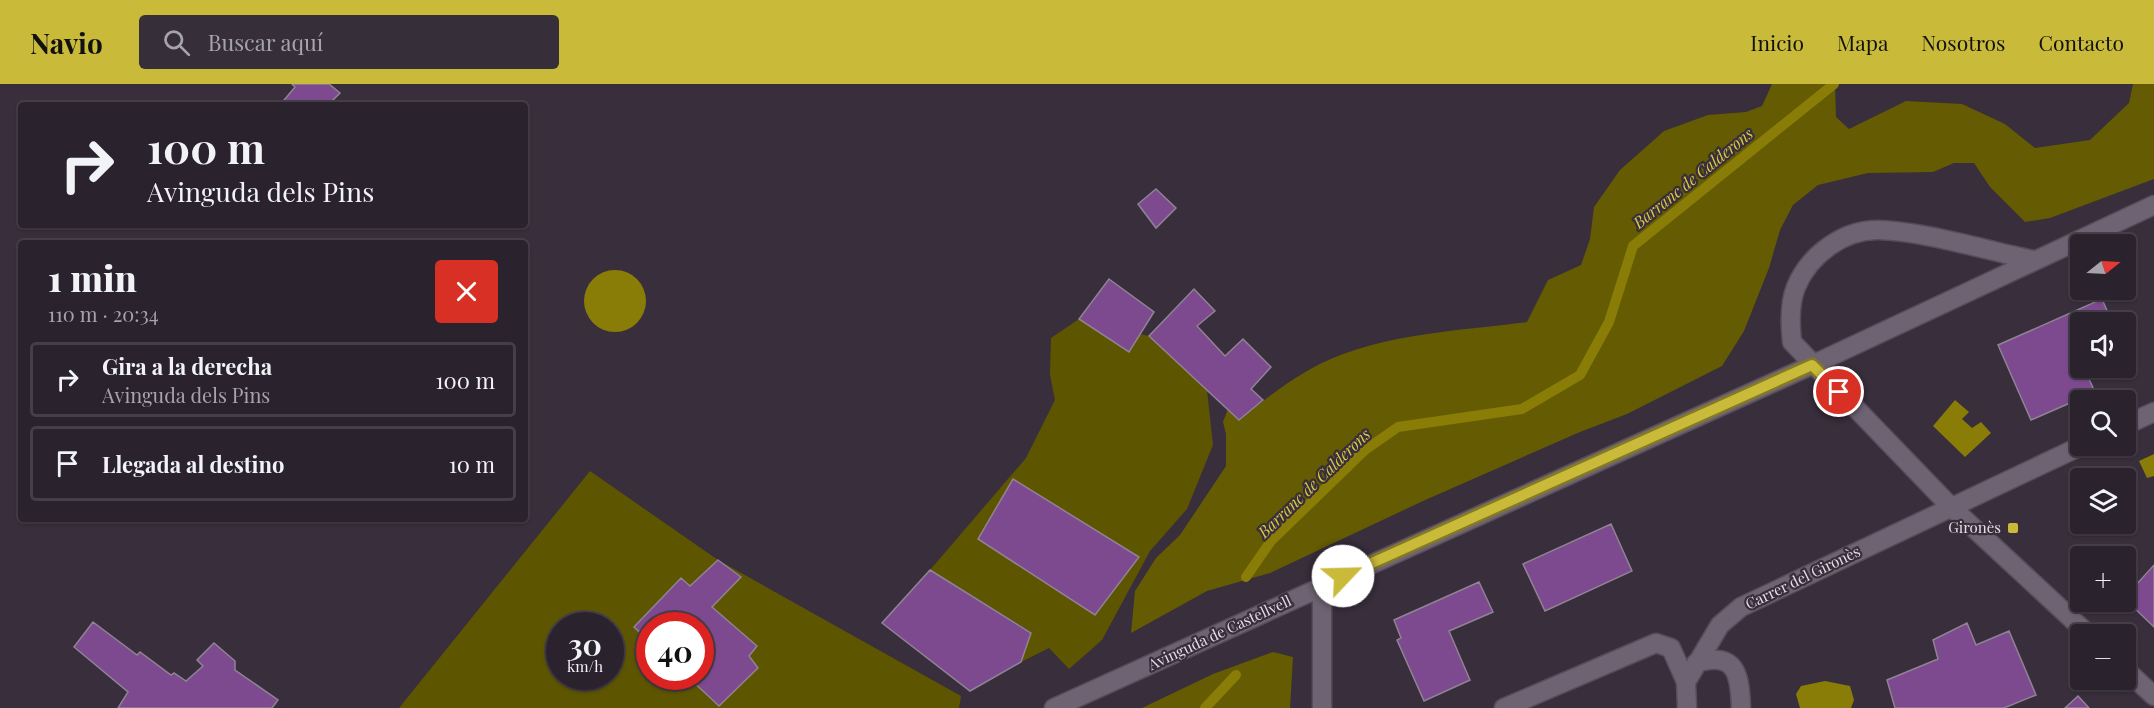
<!DOCTYPE html>
<html lang="es">
<meta charset="utf-8">
<style>
:root{--surface:#2a222d;--page:#362f39;--text:#f1f3f6;--muted:#a5a4aa;--line:#463f49;--accent:#c9ba3a}
body{margin:0;font-family:"Playfair Display",serif;background:var(--page);color:var(--text);height:100vh;display:flex;flex-direction:column;font-size:22px;white-space:nowrap}
*{box-sizing:border-box;margin:0}
p{font-size:20px;color:var(--muted)}
.icon{flex:none;width:33px;height:33px;fill:none;stroke:currentColor;stroke-width:2;stroke-linecap:round;stroke-linejoin:round}
.map{position:relative;flex:1;overflow:hidden}
.sheet{position:absolute;left:18px;top:156px;width:510px;height:282px;display:flex;flex-direction:column;background:var(--surface);border-radius:6px;box-shadow:0 2px 4px #0004,0 0 0 2px var(--line)}
.sheet>*{flex:none}
.guide{position:absolute;left:18px;top:18px;width:510px;height:126px;border-radius:6px;box-shadow:0 2px 4px #0004,0 0 0 2px var(--line);background:#2a222d;color:var(--text);overflow:hidden}
.needle{width:39px;rotate:72deg}
.controls{position:absolute;left:2070px;top:150px;display:grid;gap:12px}
.controls a{display:grid;place-items:center;width:66px;height:66px;border-radius:6px;background:var(--surface);box-shadow:0 2px 4px #0004,0 0 0 2px var(--line);font-size:30px}
.speed{position:absolute;left:546px;top:528px;display:flex;gap:12px;font-size:30px;font-weight:700;text-align:center}
.speed>*{display:grid;place-content:center;width:78px;height:78px;border-radius:50%;background:var(--surface);box-shadow:0 2px 4px #0004,0 0 0 2px var(--line);line-height:1}
.speed small{font-size:15px;font-weight:400}
.speed .limit{border:9px solid #d22;background:#fff;color:#111}
.pin{position:absolute;display:grid;place-items:center;width:51px;height:51px;color:#fff;margin:-26px;border:3px solid #fff;border-radius:50%;box-shadow:0 2px 6px #0007}
.me{position:absolute;width:66px;margin:-33px;rotate:66deg;stroke-linejoin:round;filter:drop-shadow(0 0 4px #0008)}
.turn{display:flex;align-items:center;gap:21px;height:126px;padding:0 30px;font-size:27px}
.turn .icon{width:78px;height:78px;stroke-width:2.5}
.turn b{display:block;font-size:42px;line-height:51px}
.round{display:grid;place-items:center;flex:none;width:63px;height:63px;border-radius:6px;background:var(--page)}
.summary{display:flex;align-items:center;justify-content:space-between;height:102px;padding:0 30px}
h1{font-size:36px;font-weight:800;line-height:45px}
ul{padding:0;list-style:none}
li{display:flex;align-items:center;gap:18px;height:75px;margin:0 12px 9px;padding:0 18px;border:3px solid var(--line);border-radius:6px}
li div{flex:1}
li b{display:block;font-size:22px}
li em{font-style:normal}
header{display:flex;align-items:center;gap:36px;box-sizing:border-box;height:84px;padding:0 30px;background:var(--accent);color:#111}
header strong{font-size:28px}
nav{display:flex;gap:33px;margin-inline-start:auto;font-size:21px}
.search{width:420px;height:54px;background:var(--page);display:flex;align-items:center;gap:15px;box-sizing:border-box;padding:0 21px;border-radius:6px;color:var(--muted);font-size:22px}
.map>svg:first-child{display:block}
.green{fill:#5e5501;fill-rule:evenodd}
.forest{fill:#645b02}
.water{fill:#897d07}
.lines{fill:none;stroke-linecap:round;stroke-linejoin:round}
.stream{stroke:#897d07;stroke-width:10}
.building{fill:#7d4a8f;stroke:#8f8394;stroke-width:1.5}
.minor-casing{stroke:#564d59;stroke-width:21}
.minor{stroke:#6e6373;stroke-width:18}
.route-casing{stroke:#837926;stroke-width:15}
.route{stroke:#c9ba3a;stroke-width:10}
.poi-dot{fill:#c9ba3a;stroke:#382e3c;stroke-width:2}
.labels{text-anchor:middle;stroke-width:4.5;stroke-linejoin:round;paint-order:stroke}
.poi-label{font-size:15px;fill:#e3dce5;stroke:#382e3c;text-anchor:end}
.street-label{font-size:15px;fill:#e3dce5;stroke:#382e3c}
.water-label{font-size:16px;font-style:italic;fill:#daca43;stroke:#382e3c}
</style>
<header>
<strong>Navio</strong>
<div class="search"><svg class="icon" aria-label="search" viewBox="0 0 24 24"><circle cx="10" cy="10" r="6"/><path d="M15 15l6 6"/></svg>Buscar aquí</div>
<nav><a>Inicio</a><a>Mapa</a><a>Nosotros</a><a>Contacto</a></nav>
</header>
<div class="map">
<svg width="2154" height="624" viewBox="0 0 2154 624">
<rect width="100%" height="100%" fill="#382e3c"/>
<path class="green" d="M1079 235 1129 267 1140 250 1149 252 1207 306 1213 361 1187 425 1150 467 1102 556 1069 585 1049 564 1021 578 1031 548 930 486 1026 374 1055 316 1050 291 1051 254Z
M590 387 718 476 961 612 959 624H399ZM560 542H610V592H560ZM650 542H700V592H650Z"/>
<path class="forest" d="M1772 0H1835L1836 33 1849 45 1906 17 1962 20 2005 40 2035 64 2090 56 2129 19 2133 0H2154V95L2050 134 2025 138 1990 103 1974 79H1954L1933 88 1868 89 1818 101 1793 121 1780 146 1769 184 1744 247 1722 282 1627 330 1580 348 1423 417 1270 489 1207 507 1131 549 1135 507 1156 474 1180 451 1226 382V350L1223 338 1228 325 1240 336C1261 318 1283 301 1307 287 1369 250 1456 247 1527 238L1548 196 1581 181 1590 155 1594 123 1620 86 1664 47 1708 31 1746 28 1762 22Z
M1273 568 1293 573 1290 624H1142L1213 590Z"/>
<path class="water" d="M584 217a31 31 0 1 1 62 0a31 31 0 1 1-62 0Z
M1955 316 1969 328 1962 335 1972 344 1981 338 1991 349 1965 373 1933 342Z
M2154 370V392L2147 394 2139 377Z
M1825 597 1850 602 1854 616 1851 624H1800L1796 610 1801 602Z"/>
<g class="lines">
<path class="stream" d="M1246 493 1271 457 1365 366 1398 343 1522 325 1580 291 1609 238 1633 162 1834 0
M1205 624 1236 591"/>
</g>
<path class="building" d="M292 0H329L340 9 328 21H280L295 3Z
M1156 105 1176 124 1156 144 1138 120Z
M1109 195 1154 228 1129 268 1079 235Z
M1194 205 1215 227 1197 242 1225 272 1243 255 1271 283 1251 305 1263 316 1239 336 1149 252Z
M2102 215 2112 238H2080V284H2115L2089 295 2095 308 2031 336 1998 261Z
M1013 395 1139 473 1095 531 978 455Z
M1611 440 1632 487 1545 527 1523 480Z
M718 476 741 493 712 523 757 562 749 572 758 584 719 622 687 592H700V542H650V558L634 543 681 494 690 502Z
M2154 481V543L2126 516V512Z
M930 486 1031 549 1021 578 970 607 882 539Z
M1479 498 1493 528 1449 547 1470 596 1424 617 1397 556 1401 554 1394 536Z
M93 538 137 571 140 568 171 591 174 589 186 597 203 582 197 576 214 559 235 577V586L278 616 272 624H118L128 608 74 563Z
M1967 539 1976 561 2009 547 2036 611 2004 624H1895L1887 596 1938 575 1933 556Z
M2078 612 2089 624H2065Z"/>
<g class="lines">
<g class="minor-casing">
<path id="minor" d="M2033 176C1984 166 1928 148 1879 146 1844 145 1809 171 1796 203 1789 220 1790 240 1792 258L1950 422 2088 550
M2126 341 2154 328
M1696 579C1736 567 1740 590 1741 624
M2126 586 2154 612
M1686 598 1720 541 1741 523 2081 362
M1054 624 1812 281 2154 121
M1322 624V502
M1504 624 1656 559 1671 564 1686 598 1687 624"/>
</g>
<use href="#minor" class="minor"/>
</g>
<g class="lines">
<g class="route-casing">
<path id="route" d="M1343 492 1812 281 1839 308"/>
</g>
<use href="#route" class="route"/>
</g>
<rect class="poi-dot" x="2007" y="438" width="12" height="12" rx="3"/>
<g class="labels">
<g class="poi-label">
<text x="2001" y="449">Gironès</text>
</g>
<g class="street-label">
<text transform="translate(1803 494) rotate(-26)" y="5">Carrer del Gironès</text>
<text transform="translate(1220 549) rotate(-25)" y="5">Avinguda de Castellvell</text>
</g>
<g class="water-label">
<text transform="translate(1693 94) rotate(-39)" y="6">Barranc de Calderons</text>
<text transform="translate(1314 399) rotate(-44)" y="6">Barranc de Calderons</text>
</g>
</g>
</svg>
<div class="controls">
<a><svg class="needle" viewBox="-14 -14 28 28"><path d="M0-13l5 13h-10z" fill="#e53935"/><path d="M0 13l5-13h-10z" fill="#a5a4aa"/></svg></a>
<a><svg class="icon" aria-label="sound" viewBox="0 0 24 24"><path d="M4 9h4l5-4v14l-5-4H4zM17 9q2 3 0 6"/></svg></a>
<a><svg class="icon" aria-label="search" viewBox="0 0 24 24"><circle cx="10" cy="10" r="6"/><path d="M15 15l6 6"/></svg></a>
<a><svg class="icon" aria-label="layers" viewBox="0 0 24 24"><path d="M12 4l9 5-9 5-9-5zM3 14l9 5 9-5"/></svg></a>
<a>+</a>
<a>−</a>
</div>
<div class="speed"><div>30<small>km/h</small></div><div class="limit">40</div></div>
<div class="pin" style="left:1839px;top:308px;background:#d93025"><svg class="icon" aria-label="arrive" viewBox="0 0 24 24"><path d="M6 21V4h12l-3 4 3 4H6"/></svg></div>
<svg class="me" style="left:1343px;top:492px" viewBox="-20 -20 40 40"><circle r="19" fill="#fff"/><path d="M0-13L10 11 0 6-10 11z" fill="#c9ba3a"/></svg>
<div class="guide">
<div class="turn"><svg class="icon" aria-label="right" viewBox="0 0 24 24"><path d="M7 20v-9h11M14 6l5 5-5 5"/></svg><div><b>100 m</b>Avinguda dels Pins</div></div>
</div>
<section class="sheet">
<div class="summary"><div><h1>1 min</h1><p>110 m · 20:34</p></div><a class="round" style="background:#d93025;color:#fff"><svg class="icon" aria-label="close" viewBox="0 0 24 24"><path d="M6 6l12 12M18 6L6 18"/></svg></a></div>
<ul>
<li><svg class="icon" aria-label="right" viewBox="0 0 24 24"><path d="M7 20v-9h11M14 6l5 5-5 5"/></svg><div><b>Gira a la derecha</b><p>Avinguda dels Pins</p></div><em>100 m</em></li>
<li><svg class="icon" aria-label="arrive" viewBox="0 0 24 24"><path d="M6 21V4h12l-3 4 3 4H6"/></svg><div><b>Llegada al destino</b></div><em>10 m</em></li>
</ul>
</section>
</div>
